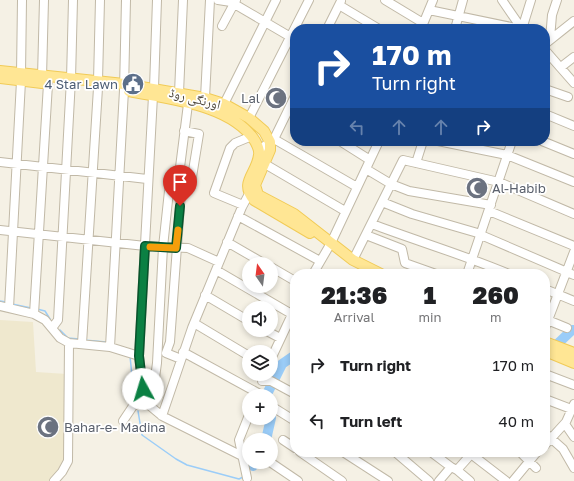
<!DOCTYPE html>
<meta charset="utf-8">
<style>
:root{--surface:#fff;--page:#f2f2f2;--text:#202124;--muted:#757577}
body{margin:0;font-family:"Golos Text","Noto Naskh Arabic",sans-serif;background:var(--page);color:var(--text);height:100vh;display:flex;flex-direction:column;font-size:15px;white-space:nowrap}
*{box-sizing:border-box;margin:0}
p{font-size:13px;color:var(--muted)}
.icon{flex:none;width:22px;height:22px;fill:none;stroke:currentColor;stroke-width:2;stroke-linecap:round;stroke-linejoin:round}
.map{position:relative;flex:1;overflow:hidden}
.details{position:absolute;left:290px;top:269px;width:260px;height:188px;display:flex;flex-direction:column;background:var(--surface);border-radius:16px;box-shadow:0 2px 6px #0003}
.details>*{flex:none}
.banner{position:absolute;left:290px;top:24px;width:260px;height:122px;border-radius:16px;box-shadow:0 2px 6px #0003;background:#1a4fa0;color:#fff;overflow:hidden}
.needle{width:26px;rotate:346deg}
.fabs{position:absolute;left:242px;top:257px;display:grid;gap:8px}
.fabs a{display:grid;place-items:center;width:36px;height:36px;border-radius:50%;background:var(--surface);box-shadow:0 2px 6px #0003;font-size:20px}
.pin{position:absolute;display:grid;place-items:center;width:34px;height:34px;color:#fff;margin:-41px -17px;border-radius:50% 50% 50% 0;rotate:-45deg;box-shadow:0 0 4px #0007}
.pin .icon{rotate:45deg}
.me{position:absolute;width:44px;margin:-22px;rotate:354deg;stroke-linejoin:round;filter:drop-shadow(0 0 3px #0008)}
.turn{display:flex;align-items:center;gap:14px;height:84px;padding:0 16px;font-size:18px}
.turn .icon{width:52px;height:52px;stroke-width:2.5}
.turn b{display:block;font-size:28px;line-height:34px}
.lanes{display:flex;align-items:center;height:38px;padding:0 16px;background:#0003;justify-content:center;gap:20px;direction:ltr}
.lanes .off{opacity:.35}
.eta{display:flex;justify-content:space-evenly;align-items:center;height:68px;text-align:center}
.eta b{font-size:24px;font-weight:800;line-height:28px}
ul{padding:0;list-style:none}
li{display:flex;align-items:center;gap:12px;height:56px;padding:0 16px}
li div{flex:1}
li b{display:block;font-size:15px}
li em{font-style:normal}
.map>svg:first-child{display:block}
.education{fill:#efe8ce}
.lines{fill:none;stroke-linecap:round;stroke-linejoin:round}
.stream{stroke:#9bcdf8;stroke-width:1.5}
.river{stroke:#9bcdf8;stroke-width:10}
.minor-casing{stroke:#c1b9a7;stroke-width:10}
.major-casing{stroke:#f1cb57;stroke-width:12}
.minor{stroke:#fff;stroke-width:8}
.major{stroke:#ffe694;stroke-width:10}
.route-casing{stroke:#07532c;stroke-width:10}
.route{stroke:#0b8043;stroke-width:7}
.slow{stroke:#f59e0b;stroke-width:7}
.labels{text-anchor:middle;stroke-width:3.5;stroke-linejoin:round;paint-order:stroke}
.service-label{font-size:13px;fill:#4e5e75;stroke:#fff;text-anchor:end}
.street-label{font-size:13px;fill:#484134;stroke:#fff}
.worship-label{font-size:13px;fill:#5b616d;stroke:#fff;text-anchor:start}
</style>
<div class="map">
<svg width="574" height="481" viewBox="0 0 574 481">
<rect width="100%" height="100%" fill="#f5f1e5"/>
<path class="education" d="M0 320 33 322 36 372 67 374 66 464 52 481H0Z"/>
<g class="lines">
<path class="stream" d="M0 301 6 302
M12 304 31 308
M37 309 45 311 50 319
M60 330 68 338 79 339
M84 340 106 342
M130 356 134 396
M138 411 142 435 176 459 187 465 239 479 243 477"/>
<path class="river" d="M549 352 572 330H574
M266 396 282 364 295 355
M266 440 271 418
M253 466 256 462"/>
<g class="minor-casing">
<path id="minor" d="M218 0 231 2 294 39
M385 0 423 23
M502 0 522 29
M339 5 379 29
M429 10 521 29
M222 26 236 0
M327 29 341 1
M421 29 433 0
M455 29 463 0
M522 29 531 0
M550 39 552 15 557 0
M545 44 574 21
M545 50 574 83
M561 67 574 57
M21 74 22 0
M42 77 44 0
M98 81 100 0
M154 88 157 0
M545 89 568 97
M179 93 183 0
M153 96 139 356 144 401 162 416 242 456
M205 98 210 0
M224 104 276 0
M545 114 574 126
M249 118 309 0
M184 131 199 134 191 183
M274 139 357 187
M340 141 370 160
M438 141 507 155 574 182
M542 141 574 154
M259 150 274 139 295 96
M0 162 147 179
M416 163 423 141
M265 164 345 211
M366 169 391 184 409 191 491 205
M177 191 188 104
M382 202 412 214 481 234
M243 205 214 193 230 148 235 143 252 136
M489 211 574 246
M238 216 320 261
M372 224C417 241 464 255 509 274
M0 230 145 246 188 248 219 262
M366 235 402 249 405 263 436 274
M481 235 574 275
M227 242 265 264
M353 260 403 160 499 182 574 214
M271 267 295 281
M216 270 295 316
M313 274 331 243 379 141
M467 274 512 141
M545 289 574 301
M205 295 249 321
M0 306 34 314 45 320 60 338 69 343 110 347 139 356
M9 308 21 81
M34 314 48 84
M545 319 567 328
M194 323 249 356
M52 328 58 320 71 79 73 0
M545 328 574 252
M265 330 280 338
M82 344 98 88
M110 347 124 90 126 0
M183 352 258 393
M271 359 295 308
M545 374 574 385
M262 381H271L295 394
M154 385 157 363 163 247 169 191 181 192 170 342 166 353 181 359
M545 399 574 410
M271 406 295 421
M162 416 192 328 242 207 249 194 253 189
M123 421 133 406 144 401
M565 424 574 437
M545 433 563 449 574 468
M283 440 295 448
M545 445 566 422 574 404
M300 452 342 481
M343 452 388 481
M395 452 429 481
M431 452 451 467
M520 452 536 468
M471 454 506 481
M270 462 298 481
M457 470 470 481
M247 478 239 440 249 415
M54 481 62 472 68 461 69 343
M439 481 451 467 457 470 473 452
M513 481 537 452"/>
</g>
<g class="major-casing">
<path id="major" d="M0 71 124 84 205 98 224 104 249 118 264 131 270 142V150L255 185 258 195 294 214 353 260 381 274
M0 78 42 83
M129 91C169 99 231 104 255 141 257 145 260 150 259 155 257 174 239 182 254 200L310 233
M545 342 574 353
M545 351 574 363"/>
</g>
<use href="#minor" class="minor"/>
<use href="#major" class="major"/>
</g>
<g class="lines">
<g class="route-casing">
<path id="route" d="M143 389 139 356 145 246 176 248 180 206"/>
</g>
<use href="#route" class="route"/>
<path class="slow" d="M150 247 176 248 178 230"/>
</g>
<defs>
<g id="civic-disc" transform="scale(1.15)"><circle r="9.5" fill="#5c6f8a" stroke="#fff"/><path d="M-.6-6.5H3V-4.5H.6V-3L4-1V1h2V6H-6V1h2V-1L-.6-3ZM-1.2 2.5V6h2.4V2.5Z" fill="#fff"/></g>
<g id="mosque-disc" transform="scale(1.15)"><circle r="9.5" fill="#6b7280" stroke="#fff"/><path d="M3.5-4.9A6 6 0 1 0 3.5 4.9A5 5 0 1 1 3.5-4.9Z" fill="#fff"/></g>
</defs>
<g fill-rule="evenodd">
<use href="#civic-disc" x="133" y="84"/>
<use href="#mosque-disc" x="276" y="98"/>
<use href="#mosque-disc" x="477" y="188"/>
<use href="#mosque-disc" x="48" y="427"/>
</g>
<g class="labels">
<g class="service-label">
<text x="118" y="89">4 Star Lawn</text>
</g>
<g class="street-label">
<text transform="translate(195 98) rotate(14)" y="5">اورنگی روڈ</text>
</g>
<g class="worship-label">
<text x="260" y="103" text-anchor="end">Lal</text>
<text x="492" y="193">Al-Habib</text>
<text x="64" y="432">Bahar-e- Madina</text>
</g>
</g>
</svg>
<div class="fabs">
<a><svg class="needle" viewBox="-14 -14 28 28"><path d="M0-13l5 13h-10z" fill="#e53935"/><path d="M0 13l5-13h-10z" fill="#757577"/></svg></a>
<a><svg class="icon" aria-label="sound" viewBox="0 0 24 24"><path d="M4 9h4l5-4v14l-5-4H4zM17 9q2 3 0 6"/></svg></a>
<a><svg class="icon" aria-label="layers" viewBox="0 0 24 24"><path d="M12 4l9 5-9 5-9-5zM3 14l9 5 9-5"/></svg></a>
<a>+</a>
<a>−</a>
</div>
<div class="pin" style="left:180px;top:206px;background:#d93025"><svg class="icon" aria-label="arrive" viewBox="0 0 24 24"><path d="M6 21V4h12l-3 4 3 4H6"/></svg></div>
<svg class="me" style="left:143px;top:389px" viewBox="-20 -20 40 40"><circle r="19" fill="#fff"/><path d="M0-13L10 11 0 6-10 11z" fill="#0b8043"/></svg>
<div class="banner">
<div class="turn"><svg class="icon" aria-label="right" viewBox="0 0 24 24"><path d="M7 20v-9h11M14 6l5 5-5 5"/></svg><div><b>170 m</b>Turn right</div></div>
<div class="lanes"><svg class="icon off" aria-label="left" viewBox="0 0 24 24"><path d="M17 20v-9H6M10 6l-5 5 5 5"/></svg><svg class="icon off" aria-label="ahead" viewBox="0 0 24 24"><path d="M12 20V5M6 11l6-6 6 6"/></svg><svg class="icon off" aria-label="ahead" viewBox="0 0 24 24"><path d="M12 20V5M6 11l6-6 6 6"/></svg><svg class="icon" aria-label="right" viewBox="0 0 24 24"><path d="M7 20v-9h11M14 6l5 5-5 5"/></svg></div>
</div>
<section class="details">
<div class="eta">
<div><b>21:36</b><p>Arrival</p></div>
<div><b>1</b><p>min</p></div>
<div><b>260</b><p>m</p></div>
</div>
<ul>
<li><svg class="icon" aria-label="right" viewBox="0 0 24 24"><path d="M7 20v-9h11M14 6l5 5-5 5"/></svg><div><b>Turn right</b></div><em>170 m</em></li>
<li><svg class="icon" aria-label="left" viewBox="0 0 24 24"><path d="M17 20v-9H6M10 6l-5 5 5 5"/></svg><div><b>Turn left</b></div><em>40 m</em></li>
</ul>
</section>
</div>
